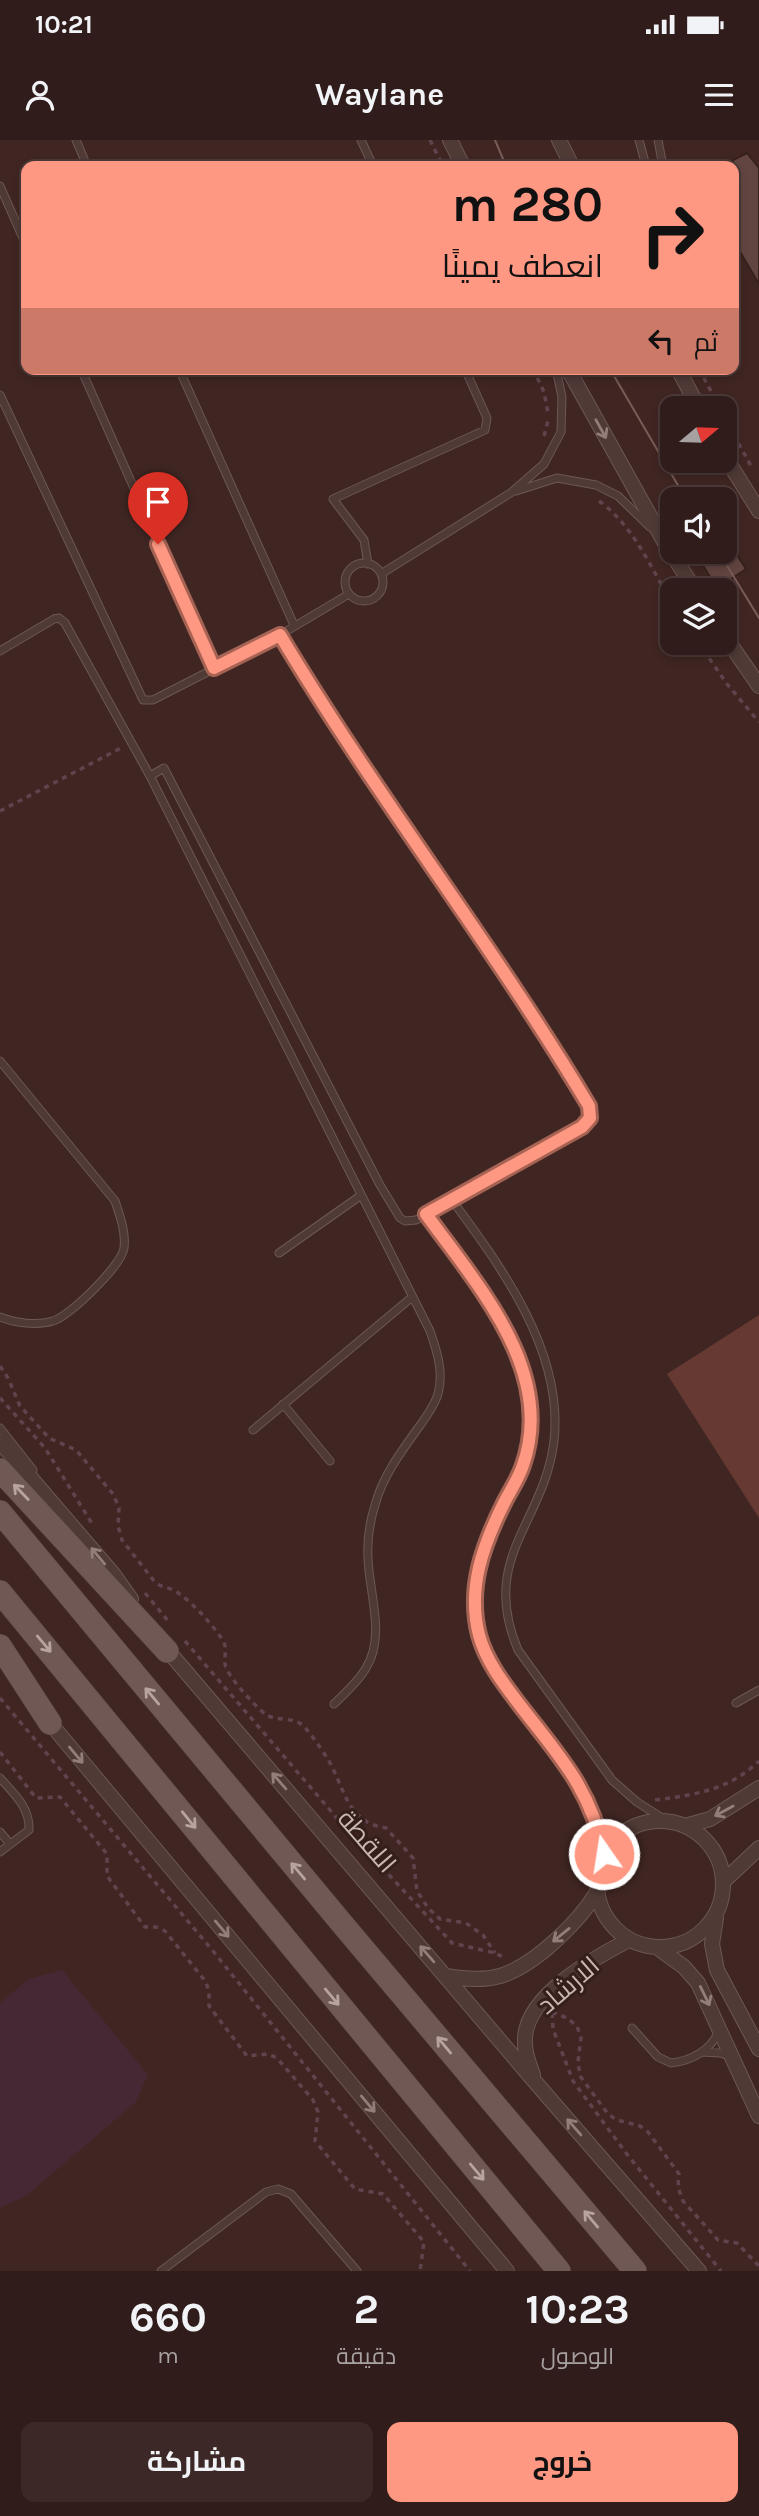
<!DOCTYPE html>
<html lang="ar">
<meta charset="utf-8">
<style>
:root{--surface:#301c1a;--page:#3c2927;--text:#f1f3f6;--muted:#a8a1a2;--line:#4b3a39;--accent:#ff9882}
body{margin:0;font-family:Karla,Cairo,sans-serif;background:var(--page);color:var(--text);direction:rtl;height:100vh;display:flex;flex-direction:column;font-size:26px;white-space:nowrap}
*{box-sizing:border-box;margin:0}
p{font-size:23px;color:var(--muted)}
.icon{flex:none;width:38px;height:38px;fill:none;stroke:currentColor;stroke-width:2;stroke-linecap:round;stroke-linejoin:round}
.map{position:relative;height:2131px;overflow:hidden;direction:ltr}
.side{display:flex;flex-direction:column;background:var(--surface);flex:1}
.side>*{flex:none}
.guide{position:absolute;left:21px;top:21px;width:718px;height:214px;border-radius:14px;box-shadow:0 4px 10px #0003,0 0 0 2px var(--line);direction:rtl;background:#ff9882;color:#111;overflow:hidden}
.needle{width:46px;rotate:71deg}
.controls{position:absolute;left:660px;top:256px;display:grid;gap:14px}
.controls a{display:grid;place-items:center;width:77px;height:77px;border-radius:14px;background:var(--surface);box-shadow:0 4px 10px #0003,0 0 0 2px var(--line);font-size:35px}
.pin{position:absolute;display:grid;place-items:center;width:60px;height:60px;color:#fff;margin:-72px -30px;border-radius:50% 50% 50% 0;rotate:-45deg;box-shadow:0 0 7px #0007}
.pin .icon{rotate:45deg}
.me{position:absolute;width:77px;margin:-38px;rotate:347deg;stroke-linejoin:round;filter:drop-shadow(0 0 5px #0008)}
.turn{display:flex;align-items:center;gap:24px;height:147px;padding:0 21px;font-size:32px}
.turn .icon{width:91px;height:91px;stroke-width:2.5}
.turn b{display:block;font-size:49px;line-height:60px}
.then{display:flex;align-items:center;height:66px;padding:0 21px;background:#0003;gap:14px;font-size:26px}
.eta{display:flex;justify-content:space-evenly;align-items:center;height:119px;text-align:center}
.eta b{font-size:42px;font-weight:700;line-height:49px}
.action{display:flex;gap:14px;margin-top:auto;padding:14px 21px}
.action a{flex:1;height:80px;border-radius:14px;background:var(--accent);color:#111;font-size:28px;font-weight:700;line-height:80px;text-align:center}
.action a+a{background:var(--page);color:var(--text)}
.status{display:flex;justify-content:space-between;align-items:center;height:49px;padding:0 35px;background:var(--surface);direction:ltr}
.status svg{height:19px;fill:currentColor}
header{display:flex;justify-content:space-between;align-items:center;height:91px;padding:0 21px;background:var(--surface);font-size:32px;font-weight:700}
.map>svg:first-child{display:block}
.green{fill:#462834}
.water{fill:#663932}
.building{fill:#624540;stroke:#36211d;stroke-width:2}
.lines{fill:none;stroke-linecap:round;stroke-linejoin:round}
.lane-casing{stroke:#6d5854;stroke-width:9}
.street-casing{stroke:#6d5854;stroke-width:16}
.primary-casing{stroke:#58433f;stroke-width:24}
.path{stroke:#60444d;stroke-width:3.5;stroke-dasharray:5 5;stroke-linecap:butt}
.lane{stroke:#4f3a36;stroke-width:7}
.street{stroke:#4f3a36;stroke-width:14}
.primary{stroke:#705854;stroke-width:23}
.tram{stroke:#775c57;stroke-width:2}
.oneway{stroke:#937e7a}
.oneway2{stroke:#b8a39f}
.route-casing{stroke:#a66354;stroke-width:18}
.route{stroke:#ff9882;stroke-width:12}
.labels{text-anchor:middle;stroke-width:6;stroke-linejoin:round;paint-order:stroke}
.street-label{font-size:26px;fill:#cab6b2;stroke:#341f1b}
</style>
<div class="status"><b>10:21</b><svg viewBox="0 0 49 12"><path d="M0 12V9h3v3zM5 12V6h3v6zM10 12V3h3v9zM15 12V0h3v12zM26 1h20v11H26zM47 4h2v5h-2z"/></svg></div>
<header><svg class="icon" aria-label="menu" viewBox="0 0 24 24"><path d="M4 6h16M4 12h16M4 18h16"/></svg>Waylane<svg class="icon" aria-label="person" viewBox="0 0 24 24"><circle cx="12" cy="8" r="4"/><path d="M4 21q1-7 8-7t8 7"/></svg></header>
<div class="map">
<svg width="759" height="2131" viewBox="0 0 759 2131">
<rect width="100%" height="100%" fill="#402622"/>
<path class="green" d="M62 1830 148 1935 135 1963 26 2056 0 2068V1863L29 1839Z"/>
<path class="water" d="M759 1175V1378L667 1234Z"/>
<path class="building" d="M747 13 759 28V144L733 100V20Z
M724 395 746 429 717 448 694 411H724Z"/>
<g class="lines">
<g class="lane-casing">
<path id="lane" d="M76 0 87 26
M361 0 373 26
M639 0 646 26
M658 0 663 26
M0 46 26 105
M81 229 214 528
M179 229 294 485
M0 255 143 560H153L280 495 349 454
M516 351 557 338 596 345 618 356 650 387
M345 442a19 19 0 1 1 38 0a19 19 0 1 1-38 0Z
M368 424 364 400 333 359 485 290 487 278 465 229
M381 434 512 352 544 324 561 292 562 257 556 229
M0 511 54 479 59 478 65 483 150 636 430 1191C437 1211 444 1233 438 1254 434 1267 424 1280 416 1291 400 1313 382 1338 375 1365 370 1381 367 1401 368 1418 369 1453 386 1496 366 1528 358 1542 345 1553 334 1564
M150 636 164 628 380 1045 400 1078 405 1081 416 1080 587 983 591 972 578 947 531 873 383 657 280 495
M0 921 115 1061C120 1076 126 1092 124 1108 122 1125 69 1177 53 1181 37 1186 15 1183 0 1177
M452 1060C502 1128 564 1212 554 1301 544 1384 479 1417 518 1510L612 1640 637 1662 667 1681
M426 1074C477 1145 557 1231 523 1325 519 1337 512 1348 506 1359 485 1402 466 1446 479 1495 486 1521 503 1542 519 1564 558 1615 591 1648 604 1714
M279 1113 360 1056
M283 1264 330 1321
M0 1288 33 1330
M253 1290 411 1158
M736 1563 759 1550
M0 1638C14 1654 30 1667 29 1690L0 1712
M0 1692 10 1704
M632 1888 658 1917 671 1923C691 1921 712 1910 719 1890
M702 1912 721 1913 732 1917
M161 2131 266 2052 278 2049 291 2054 357 2131"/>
</g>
<g class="street-casing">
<path id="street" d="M450 0 463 26
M559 0 572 26
M568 229 665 403 695 450
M678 229 699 268
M724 315 759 371
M724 495 759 546
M0 1302 114 1435 131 1459
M163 1505 536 1943 699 2131
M45 1577 507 2131
M597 1744a63 63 0 1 1 126 0a63 63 0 1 1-126 0Z
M685 1686 710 1679 759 1648
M723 1742 759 1708
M716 1778 712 1804 717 1830 759 1909
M658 1808 684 1827 698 1843 759 1976
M446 1836C464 1839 482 1841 500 1836 534 1826 579 1782 597 1752
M533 1935C529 1923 524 1912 525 1898 527 1855 594 1818 629 1800"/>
</g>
<g class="primary-casing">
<path id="primary" d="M0 1330 167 1511
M0 1372 344 1786 635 2131
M0 1452 559 2131
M0 1506 50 1583"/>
</g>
<path class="path" d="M430 0 443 26
M533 229 544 252 548 273
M699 229 720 268
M724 277 751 326
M544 296 548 281
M599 361C633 385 651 428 672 463
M698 502 727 544 759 582
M0 671 121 608
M0 1226 8 1238 20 1266 49 1298 76 1310 113 1354 119 1368 118 1386 122 1400 154 1441C161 1448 169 1447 177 1452 194 1464 210 1482 222 1499 228 1508 224 1514 225 1524 227 1536 255 1566 265 1574 274 1581 291 1577 301 1584 308 1589 322 1610 327 1618 345 1646 345 1682 386 1688L413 1718 417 1751 428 1768 440 1779 466 1783 483 1795 495 1813
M0 1258 45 1308 93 1385
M145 1453 169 1482
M185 1501 342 1684 452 1803 495 1813 505 1818
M0 1558 213 1811 470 2131
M0 1612 36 1658 60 1657 107 1714V1736L145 1787H156L165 1791 206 1842 209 1853V1866L247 1916 268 1914 277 1918 313 1960 318 1972 315 2001 355 2049 383 2054 424 2102 420 2131
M655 1660C695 1655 729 1650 759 1621
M552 1872 567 1878 577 1886 581 1898 578 1922 580 1936 608 1974 617 1980 640 1986 648 1992 679 2034 678 2047 683 2061 718 2100 737 2103 759 2126
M552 1873 553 1889 573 1941 626 2013 721 2131"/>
<use href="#lane" class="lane"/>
<use href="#street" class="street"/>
<use href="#primary" class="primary"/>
<path class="tram" d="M495 0 506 26
M610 229 686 359
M718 411 759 478"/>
</g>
<defs><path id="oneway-shaft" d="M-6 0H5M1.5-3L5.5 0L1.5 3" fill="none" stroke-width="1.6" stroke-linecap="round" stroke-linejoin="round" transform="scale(1.75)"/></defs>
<g class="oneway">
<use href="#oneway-shaft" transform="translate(601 289) rotate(61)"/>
<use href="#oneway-shaft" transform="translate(98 1416) rotate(-130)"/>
<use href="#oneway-shaft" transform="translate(76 1615) rotate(50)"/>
<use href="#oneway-shaft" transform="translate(279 1641) rotate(-131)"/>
<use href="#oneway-shaft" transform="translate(724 1671) rotate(151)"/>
<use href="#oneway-shaft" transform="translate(222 1789) rotate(50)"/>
<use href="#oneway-shaft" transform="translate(561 1795) rotate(141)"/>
<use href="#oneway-shaft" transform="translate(427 1814) rotate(-131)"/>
<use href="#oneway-shaft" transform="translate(705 1856) rotate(64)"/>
<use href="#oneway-shaft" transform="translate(368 1964) rotate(50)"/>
<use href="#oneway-shaft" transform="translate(574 1987) rotate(-131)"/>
</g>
<g class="oneway2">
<use href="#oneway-shaft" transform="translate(21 1352) rotate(-134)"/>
<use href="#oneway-shaft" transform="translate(44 1504) rotate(50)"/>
<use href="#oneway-shaft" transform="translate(152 1556) rotate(-130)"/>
<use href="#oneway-shaft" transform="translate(189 1680) rotate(51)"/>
<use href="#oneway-shaft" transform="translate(298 1731) rotate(-130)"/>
<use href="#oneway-shaft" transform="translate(332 1857) rotate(50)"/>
<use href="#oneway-shaft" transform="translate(444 1905) rotate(-130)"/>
<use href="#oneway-shaft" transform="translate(477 2032) rotate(50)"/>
<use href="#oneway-shaft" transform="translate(591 2079) rotate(-130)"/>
</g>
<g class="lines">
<g class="route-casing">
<path id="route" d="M158 404 214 528 280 495C376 656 493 805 589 966L590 978 582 987 426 1074C477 1145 556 1231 523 1325 519 1338 510 1351 504 1363 483 1405 467 1448 479 1495 486 1521 503 1543 519 1564 558 1615 591 1648 604 1714"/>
</g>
<use href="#route" class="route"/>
</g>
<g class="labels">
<g class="street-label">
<text transform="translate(367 1701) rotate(49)" y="9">اللقطة</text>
<text transform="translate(568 1845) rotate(-41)" y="9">الارشاد</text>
</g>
</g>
</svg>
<div class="controls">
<a><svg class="needle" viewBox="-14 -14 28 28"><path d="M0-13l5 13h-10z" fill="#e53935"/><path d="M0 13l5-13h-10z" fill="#a8a1a2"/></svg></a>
<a><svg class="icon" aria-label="sound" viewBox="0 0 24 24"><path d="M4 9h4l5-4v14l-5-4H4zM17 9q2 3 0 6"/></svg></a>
<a><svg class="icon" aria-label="layers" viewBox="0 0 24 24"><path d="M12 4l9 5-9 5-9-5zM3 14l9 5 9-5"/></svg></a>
</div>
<div class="pin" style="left:158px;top:404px;background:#d93025"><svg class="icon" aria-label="arrive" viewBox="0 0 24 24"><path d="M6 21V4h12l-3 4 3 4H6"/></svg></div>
<svg class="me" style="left:604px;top:1714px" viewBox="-20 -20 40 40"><circle r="17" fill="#ff9882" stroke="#fff" stroke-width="3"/><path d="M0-11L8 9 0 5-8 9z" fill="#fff"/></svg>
<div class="guide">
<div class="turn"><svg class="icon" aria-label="right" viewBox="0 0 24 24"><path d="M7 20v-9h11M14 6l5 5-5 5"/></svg><div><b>280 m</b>انعطف يمينًا</div></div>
<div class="then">ثم<svg class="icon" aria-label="left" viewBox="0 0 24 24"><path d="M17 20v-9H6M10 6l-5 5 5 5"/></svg></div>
</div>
</div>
<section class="side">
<div class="eta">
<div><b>10:23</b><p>الوصول</p></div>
<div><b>2</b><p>دقيقة</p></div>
<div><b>660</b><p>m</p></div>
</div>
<div class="action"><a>خروج</a><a>مشاركة</a></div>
</section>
